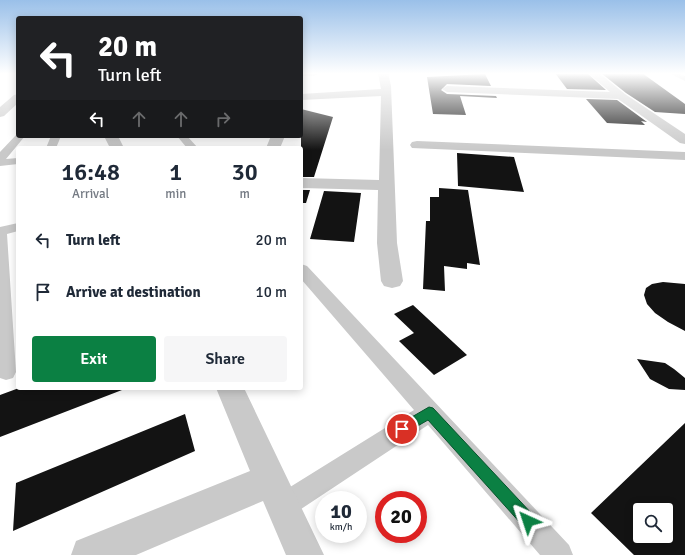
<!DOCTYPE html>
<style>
:root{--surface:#fff;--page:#f6f6f7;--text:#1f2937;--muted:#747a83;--accent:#0b8043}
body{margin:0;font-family:Signika,sans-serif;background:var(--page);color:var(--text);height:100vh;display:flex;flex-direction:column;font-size:15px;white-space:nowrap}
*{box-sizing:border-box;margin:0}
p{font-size:13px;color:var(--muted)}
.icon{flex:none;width:22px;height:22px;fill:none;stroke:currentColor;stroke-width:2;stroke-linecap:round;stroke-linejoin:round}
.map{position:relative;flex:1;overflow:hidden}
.sheet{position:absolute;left:16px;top:146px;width:287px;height:244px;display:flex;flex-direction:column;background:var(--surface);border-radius:4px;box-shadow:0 2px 10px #0003}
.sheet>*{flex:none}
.banner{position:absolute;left:16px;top:16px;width:287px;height:122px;border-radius:4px;box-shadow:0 2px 10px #0003;background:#202124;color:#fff;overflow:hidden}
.buttons{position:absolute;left:633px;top:503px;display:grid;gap:8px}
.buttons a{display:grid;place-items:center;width:40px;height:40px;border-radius:4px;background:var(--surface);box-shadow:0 2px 10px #0003;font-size:20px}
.speed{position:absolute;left:315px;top:491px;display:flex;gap:8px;font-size:20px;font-weight:700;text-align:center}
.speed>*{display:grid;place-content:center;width:52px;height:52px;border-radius:50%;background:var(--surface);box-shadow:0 2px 10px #0003;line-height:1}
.speed small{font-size:10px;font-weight:400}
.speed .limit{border:6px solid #d22;background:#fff;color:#111}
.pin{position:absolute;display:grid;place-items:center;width:34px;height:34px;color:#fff;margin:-17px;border:2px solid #fff;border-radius:50%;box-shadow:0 1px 4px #0007}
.me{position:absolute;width:44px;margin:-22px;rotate:318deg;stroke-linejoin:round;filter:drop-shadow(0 0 3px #0008)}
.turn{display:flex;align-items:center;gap:14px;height:84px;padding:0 16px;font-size:18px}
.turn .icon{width:52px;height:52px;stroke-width:2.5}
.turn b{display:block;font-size:28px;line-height:34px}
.lanes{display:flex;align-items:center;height:38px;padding:0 16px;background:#0003;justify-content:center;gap:20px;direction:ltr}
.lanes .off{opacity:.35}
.eta{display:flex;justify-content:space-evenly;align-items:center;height:68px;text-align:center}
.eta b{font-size:24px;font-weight:600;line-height:28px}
.action{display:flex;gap:8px;margin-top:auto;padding:8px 16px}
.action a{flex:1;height:46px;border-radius:4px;background:var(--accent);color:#fff;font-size:16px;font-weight:600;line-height:46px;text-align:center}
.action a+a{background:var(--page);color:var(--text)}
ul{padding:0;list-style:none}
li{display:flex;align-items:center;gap:12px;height:52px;padding:0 16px}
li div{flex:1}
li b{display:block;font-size:15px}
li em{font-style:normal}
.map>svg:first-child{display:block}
.building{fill:#131313;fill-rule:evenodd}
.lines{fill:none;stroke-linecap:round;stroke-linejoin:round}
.lane{fill:#c9c9c9;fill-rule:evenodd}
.street{fill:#c9c9c9;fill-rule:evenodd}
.route{fill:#0b8043;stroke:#07532c}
</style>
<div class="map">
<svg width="685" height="555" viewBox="0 0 685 555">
<rect width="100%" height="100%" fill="#fff"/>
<path class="building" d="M555 73H587L606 90 567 89Z
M601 73H642L685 104V114L655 112 626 93Z
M485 74 491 86 447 84 441 90 447 94 496 96 497 98 460 96 466 115 433 114 427 77Z
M586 99 617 100 647 122 641 121 645 125 607 123Z
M301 109 333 117 314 177H301Z
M457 153 514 157 524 192 458 186Z
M439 188 468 190 480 265 467 263V269L444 266 445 291 423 289 426 221H430V197H439Z
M301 190H310L306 203H301Z
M324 191 361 193 354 242 310 239Z
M663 282 685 284V331L668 322 655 313 647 304 644 295 646 288 652 284Z
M413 305 467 355 434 375 399 341 414 333 394 314Z
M637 359 665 363 674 369 685 378V390L669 389 650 379Z
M19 388H122V390L0 437V395Z
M185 414 195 451 13 531 16 483Z
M685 423V555H634L591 513ZM640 510H666V536H640Z"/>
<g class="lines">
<path class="lane" d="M669 73H678L685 76V81Z
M17 134H18V136H25L6 159 18 158V164L0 166V152Z
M51 136H61L56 148H46Z
M177 136H187L198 148H187Z
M18 223V231L7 234 16 372 13 378 6 380 0 378V227Z
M301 264 307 266 569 545 573 555H540L428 425 292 515 283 519 274 515 270 506 274 497 414 410 301 279Z"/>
<path class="street" d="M301 73H319L314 76H301Z
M378 73H388L391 86 397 243 403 281 400 286 392 288 384 286 381 281 377 243 378 190 301 188V178L379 180 381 96 301 100V94L381 89Z
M588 73H599L625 94 685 134V144L680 143 618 99 447 92 442 89 447 86 610 92Z
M18 94V103L4 116 0 117V107L14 95Z
M104 136H118L124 148H110Z
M271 136H285L280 148H266Z
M417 141 685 152V160L412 148 410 145 412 142Z
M216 388H244L324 555H286L263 501 136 555H71L76 541 250 471Z"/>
</g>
<linearGradient id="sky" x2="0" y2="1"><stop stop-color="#9ac0e9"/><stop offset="0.49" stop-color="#fff"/><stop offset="1" stop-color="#fff" stop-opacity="0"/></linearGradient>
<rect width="685" height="150" fill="url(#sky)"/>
<path class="route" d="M429 407 433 408 534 516 536 521 534 526 528 528 523 526 428 420 402 435 398 433 396 429 398 425Z"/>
</svg>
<div class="buttons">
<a><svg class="icon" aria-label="search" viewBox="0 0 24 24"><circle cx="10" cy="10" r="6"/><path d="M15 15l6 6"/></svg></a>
</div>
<div class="speed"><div>10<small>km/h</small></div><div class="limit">20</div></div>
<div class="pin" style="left:402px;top:429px;background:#d93025"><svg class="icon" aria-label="arrive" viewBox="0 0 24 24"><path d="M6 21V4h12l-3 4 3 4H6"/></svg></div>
<svg class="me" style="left:528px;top:521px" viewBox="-20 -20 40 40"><path d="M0-17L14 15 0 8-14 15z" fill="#0b8043" stroke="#fff" stroke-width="4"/></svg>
<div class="banner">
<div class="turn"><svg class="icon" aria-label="left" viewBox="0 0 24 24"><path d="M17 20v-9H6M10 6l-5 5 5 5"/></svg><div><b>20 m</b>Turn left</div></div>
<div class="lanes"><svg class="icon" aria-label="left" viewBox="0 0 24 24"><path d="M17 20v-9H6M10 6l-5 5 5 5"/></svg><svg class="icon off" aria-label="ahead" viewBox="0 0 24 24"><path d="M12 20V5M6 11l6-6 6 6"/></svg><svg class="icon off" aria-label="ahead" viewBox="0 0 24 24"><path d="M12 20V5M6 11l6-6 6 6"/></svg><svg class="icon off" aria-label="right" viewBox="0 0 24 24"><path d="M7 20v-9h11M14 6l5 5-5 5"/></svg></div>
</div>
<section class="sheet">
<div class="eta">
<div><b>16:48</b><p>Arrival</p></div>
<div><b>1</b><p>min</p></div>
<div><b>30</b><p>m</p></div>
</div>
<ul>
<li><svg class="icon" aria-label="left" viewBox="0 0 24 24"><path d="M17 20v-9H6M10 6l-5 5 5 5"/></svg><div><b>Turn left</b></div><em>20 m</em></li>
<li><svg class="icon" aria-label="arrive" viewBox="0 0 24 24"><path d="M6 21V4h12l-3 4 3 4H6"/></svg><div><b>Arrive at destination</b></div><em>10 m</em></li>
</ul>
<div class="action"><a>Exit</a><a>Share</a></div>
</section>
</div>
